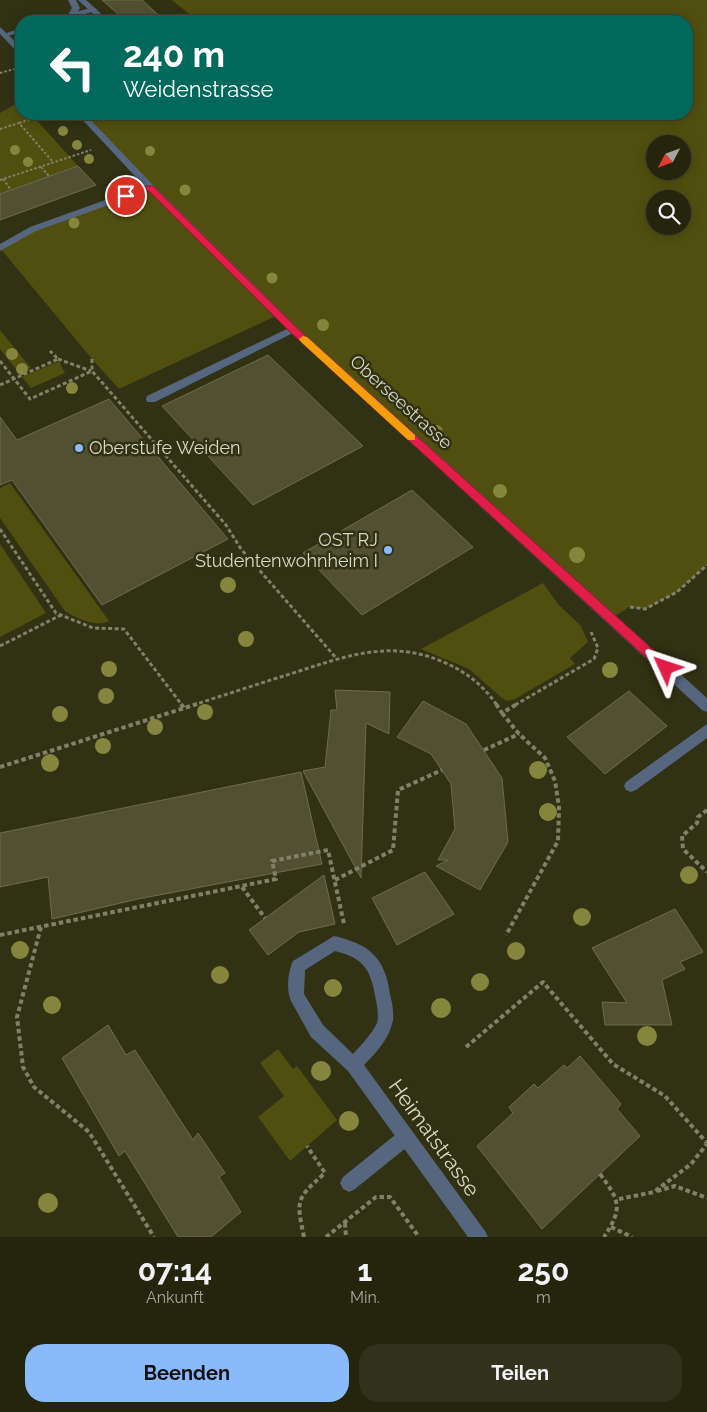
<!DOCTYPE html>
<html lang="de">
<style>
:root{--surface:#25250e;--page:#31311c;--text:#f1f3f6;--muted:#a3a59e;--line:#42422e;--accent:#8abafc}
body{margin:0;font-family:Raleway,sans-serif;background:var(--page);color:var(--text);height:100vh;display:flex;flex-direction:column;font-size:19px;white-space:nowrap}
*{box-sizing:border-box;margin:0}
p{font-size:16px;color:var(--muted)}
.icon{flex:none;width:28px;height:28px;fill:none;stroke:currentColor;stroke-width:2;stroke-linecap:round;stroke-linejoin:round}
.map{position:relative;height:1237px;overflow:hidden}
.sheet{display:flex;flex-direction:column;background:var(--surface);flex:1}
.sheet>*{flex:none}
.hud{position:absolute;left:15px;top:15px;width:678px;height:105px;border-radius:20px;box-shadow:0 2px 12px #0003,0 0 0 1px var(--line);background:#00695c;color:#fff;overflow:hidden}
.needle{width:32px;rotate:229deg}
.tools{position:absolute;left:646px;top:135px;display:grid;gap:10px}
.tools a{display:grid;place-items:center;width:45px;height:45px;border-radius:50%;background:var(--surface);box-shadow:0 2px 12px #0003,0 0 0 1px var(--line);font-size:25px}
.pin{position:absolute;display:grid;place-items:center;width:42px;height:42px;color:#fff;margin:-21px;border:2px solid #fff;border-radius:50%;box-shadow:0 1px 5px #0007}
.me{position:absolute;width:55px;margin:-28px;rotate:312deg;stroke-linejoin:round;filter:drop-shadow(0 0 4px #0008)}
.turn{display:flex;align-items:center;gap:18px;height:105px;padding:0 25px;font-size:22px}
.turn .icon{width:65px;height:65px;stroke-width:2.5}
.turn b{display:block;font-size:35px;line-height:42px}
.eta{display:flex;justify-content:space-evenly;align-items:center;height:85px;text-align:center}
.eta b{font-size:30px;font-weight:700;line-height:35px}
.cta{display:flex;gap:10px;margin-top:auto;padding:10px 25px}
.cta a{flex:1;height:58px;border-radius:20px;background:var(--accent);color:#111;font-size:20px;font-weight:700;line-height:58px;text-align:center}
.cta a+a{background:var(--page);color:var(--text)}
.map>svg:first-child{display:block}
.green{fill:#514f0f;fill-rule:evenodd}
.building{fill:#515032;stroke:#6d6d4d}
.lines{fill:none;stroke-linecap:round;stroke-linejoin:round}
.path-far2{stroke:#818169;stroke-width:2;stroke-dasharray:2.5 2;stroke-linecap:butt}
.path-far1{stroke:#818169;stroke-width:3;stroke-dasharray:4 2.5;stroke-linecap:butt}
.path{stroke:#818169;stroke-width:4;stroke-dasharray:4.5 3;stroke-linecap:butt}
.service{fill:#55667e;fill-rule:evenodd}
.minor{fill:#55667e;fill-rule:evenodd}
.tertiary{fill:#55667e;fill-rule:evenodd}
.tree{fill:#86853e}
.route{fill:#e11d48;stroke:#92132f}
.slow{fill:#f59e0b}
.poi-dot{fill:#8abafc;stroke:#313113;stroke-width:2}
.labels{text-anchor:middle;stroke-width:5;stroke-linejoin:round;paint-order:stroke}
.street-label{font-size:18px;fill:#d7d8c6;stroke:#313113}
.poi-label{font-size:18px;fill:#d7d8c6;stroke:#313113;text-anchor:start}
.near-street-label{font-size:21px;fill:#d7d8c6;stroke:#313113}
</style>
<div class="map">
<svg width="707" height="1237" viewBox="0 0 707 1237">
<rect width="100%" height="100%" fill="#313113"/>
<path class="green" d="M172 0H707V565L677 592 645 609 629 607 611 619 278 315 119 389 92 359 0 248 33 229 150 187 81 114H686V21H198ZM655 144H682V171H655ZM655 199H682V226H655Z
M21 101V114H31L78 166 0 194V113Z
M0 330 31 368 19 373 0 349Z
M59 361 65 373 31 388 22 377Z
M10 483 109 621C96 628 76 618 65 611L0 518V488Z
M0 544 46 613 0 637Z
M543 583 558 604 581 626 588 642 570 658 575 664 515 699 507 701 502 698 469 669 421 649Z
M278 1049 293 1069 297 1066 337 1120 290 1161 258 1117 284 1096 260 1063Z"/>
<path class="building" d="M102 0H142L165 21H126Z
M78 166 96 185 0 220V194Z
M268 355 363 446 253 505 162 406Z
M109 399 228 539 102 605 12 480 0 485V417L17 440Z
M412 490 473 547 362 615 303 553Z
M335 690 390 692 389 734 366 723 361 878 303 771 325 767 331 710H337Z
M629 691 667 726 605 774 567 737Z
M423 701 466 724 502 778 508 842 480 890 436 866 448 860H438L455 829 451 784 431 754 397 737Z
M301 772 322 864 138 899 52 919 48 877 0 887V833Z
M425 872 454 914 397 945 372 898Z
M324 875 335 924 299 932 268 955 249 930Z
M675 909 703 952 680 962 685 969 662 980 672 1025H605L602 1002 627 1003 592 948Z
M108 1025 126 1055 135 1050 193 1140 198 1133 225 1173 219 1177 241 1212 211 1237H178L125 1151 119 1156 62 1058Z
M580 1056 621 1104 617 1109 640 1136 542 1229 477 1146 513 1113 509 1107 534 1084 538 1088 564 1065 567 1068Z"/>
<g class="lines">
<path class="path-far2" d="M0 73 18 68
M19 123 31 119 27 115 33 114
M0 129 19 123 53 162
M41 167 49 176
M3 179 11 190
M0 180 91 150"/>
<path class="path-far1" d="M58 359 91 371
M92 359V371L226 525 241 549 337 659
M0 361 30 399 92 371
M0 385 58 359 50 351
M0 529 56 613 93 628 124 629 182 705
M630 607 645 609 677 592 707 565
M0 646 61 615
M193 705C225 695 258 684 290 674 343 657 388 639 441 661 465 671 482 684 497 705
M515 705 594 659 598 648 591 632"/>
<path class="path" d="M181 704 184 708
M496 704 502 713 517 704
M502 713 519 734 545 758 555 781 559 807 558 841 506 935
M484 750 519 734
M0 767 197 704
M707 810 698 817 697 823 682 836 683 849 707 872
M335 880 393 850 398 790 442 770
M242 887 265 918
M41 927 17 1017 23 1067 34 1087 89 1132 154 1237
M0 935 276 879 272 861 328 850 344 924
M466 1047 543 982 613 1064 665 1096 707 1143
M600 1174C620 1201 623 1208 604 1237
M657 1191 675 1186 707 1198
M619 1199 654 1192 691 1164 707 1144
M345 1223 346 1237
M611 1227 632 1237
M304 1237C296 1199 296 1199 325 1173L307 1146
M326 1237 376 1197H390L419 1237"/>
<path class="service" d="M68 0H76L80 8 75 17 68 15 72 8Z
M78 0H86L109 21H101Z
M293 326 297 327V331L155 402H147L146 399 147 396Z
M707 724V738L636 790 631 792 626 790 624 786 626 782Z
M406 1129 412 1131 414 1137 412 1143 355 1189 349 1192 343 1189 340 1183 343 1177 400 1131Z"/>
<path class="minor" d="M93 7 97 9 96 11 59 21H47Z
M21 28V32L5 37 1 35Z
M150 184 155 187 153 189 36 231 0 251V244L30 227Z
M334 936C369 944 385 957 390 994 392 1002 394 1012 393 1020 390 1038 376 1053 364 1065L485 1231 488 1237H468L348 1071 311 1037 291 1001C286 991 288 971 293 961ZM335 951C365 958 371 971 376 1000 377 1007 379 1016 377 1023 372 1034 361 1045 353 1054L323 1025 304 994 305 970Z"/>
<path class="tertiary" d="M0 27 21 47V53H18L0 34Z
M77 114H85L153 185 297 327 707 698V712L702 710 289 331 147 189Z"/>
</g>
<g class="tree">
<circle cx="63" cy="131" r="5"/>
<circle cx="77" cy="145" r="5"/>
<circle cx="15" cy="150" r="5"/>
<circle cx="150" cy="151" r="5"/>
<circle cx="89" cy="159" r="5"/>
<circle cx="28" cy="162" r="5"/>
<circle cx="185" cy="190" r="5.5"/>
<circle cx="74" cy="223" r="5.5"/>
<circle cx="272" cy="278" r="5.5"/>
<circle cx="323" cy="325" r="6"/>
<circle cx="12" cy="354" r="6"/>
<circle cx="22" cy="369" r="6"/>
<circle cx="72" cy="388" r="6"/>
<circle cx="436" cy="432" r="7"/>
<circle cx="500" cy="491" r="7"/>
<circle cx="577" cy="555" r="8"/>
<circle cx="228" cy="585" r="8"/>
<circle cx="246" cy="639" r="8"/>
<circle cx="109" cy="669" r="8"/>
<circle cx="610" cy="670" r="8"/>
<circle cx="106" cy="696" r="8"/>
<circle cx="205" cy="712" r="8"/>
<circle cx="60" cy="714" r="8"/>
<circle cx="155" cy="727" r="8"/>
<circle cx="103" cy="746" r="8"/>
<circle cx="50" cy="763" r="9"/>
<circle cx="538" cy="770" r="9"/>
<circle cx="548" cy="812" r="9"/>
<circle cx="689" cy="875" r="9"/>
<circle cx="582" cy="917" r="9"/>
<circle cx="20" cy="950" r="9"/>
<circle cx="516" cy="951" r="9"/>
<circle cx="220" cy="975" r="9"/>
<circle cx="480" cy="982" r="9"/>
<circle cx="333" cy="988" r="9"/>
<circle cx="52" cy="1005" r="9"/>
<circle cx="441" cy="1008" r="10"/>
<circle cx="647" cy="1036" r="10"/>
<circle cx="321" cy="1071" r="10"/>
<circle cx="349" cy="1121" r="10"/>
<circle cx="48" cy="1203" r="10"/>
</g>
<path class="route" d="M147 186H153L296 327 670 665 672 668 670 672H662L289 331 149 191 126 199 122 196Z"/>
<path class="slow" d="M303 336 307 337 415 435V440H408L300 341 299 339Z"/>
<g class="poi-dot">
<circle cx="79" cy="448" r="5"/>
<circle cx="388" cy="550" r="5"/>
</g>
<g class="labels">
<g class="street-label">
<text transform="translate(401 402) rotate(42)" y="6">Oberseestrasse</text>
</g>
<g class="poi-label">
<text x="89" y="454">Oberstufe Weiden</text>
<text x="378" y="546" text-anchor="end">OST RJ<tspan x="378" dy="21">Studentenwohnheim I</tspan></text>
</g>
<g class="near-street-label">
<text transform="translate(434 1138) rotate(54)" y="7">Heimatstrasse</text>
</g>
</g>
</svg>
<div class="tools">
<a><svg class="needle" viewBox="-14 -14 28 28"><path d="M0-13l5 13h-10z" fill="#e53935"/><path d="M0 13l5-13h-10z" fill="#a3a59e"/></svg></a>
<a><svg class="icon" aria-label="search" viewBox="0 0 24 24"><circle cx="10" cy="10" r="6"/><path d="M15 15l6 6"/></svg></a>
</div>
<div class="pin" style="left:126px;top:196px;background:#d93025"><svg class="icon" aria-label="arrive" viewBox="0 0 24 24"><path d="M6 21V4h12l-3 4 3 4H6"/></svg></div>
<svg class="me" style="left:666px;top:668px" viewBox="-20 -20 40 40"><path d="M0-17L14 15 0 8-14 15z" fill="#e11d48" stroke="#fff" stroke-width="4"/></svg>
<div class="hud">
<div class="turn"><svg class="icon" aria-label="left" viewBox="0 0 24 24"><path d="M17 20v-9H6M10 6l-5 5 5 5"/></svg><div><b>240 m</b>Weidenstrasse</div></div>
</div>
</div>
<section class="sheet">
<div class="eta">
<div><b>07:14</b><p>Ankunft</p></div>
<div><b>1</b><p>Min.</p></div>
<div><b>250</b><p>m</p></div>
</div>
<div class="cta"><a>Beenden</a><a>Teilen</a></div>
</section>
